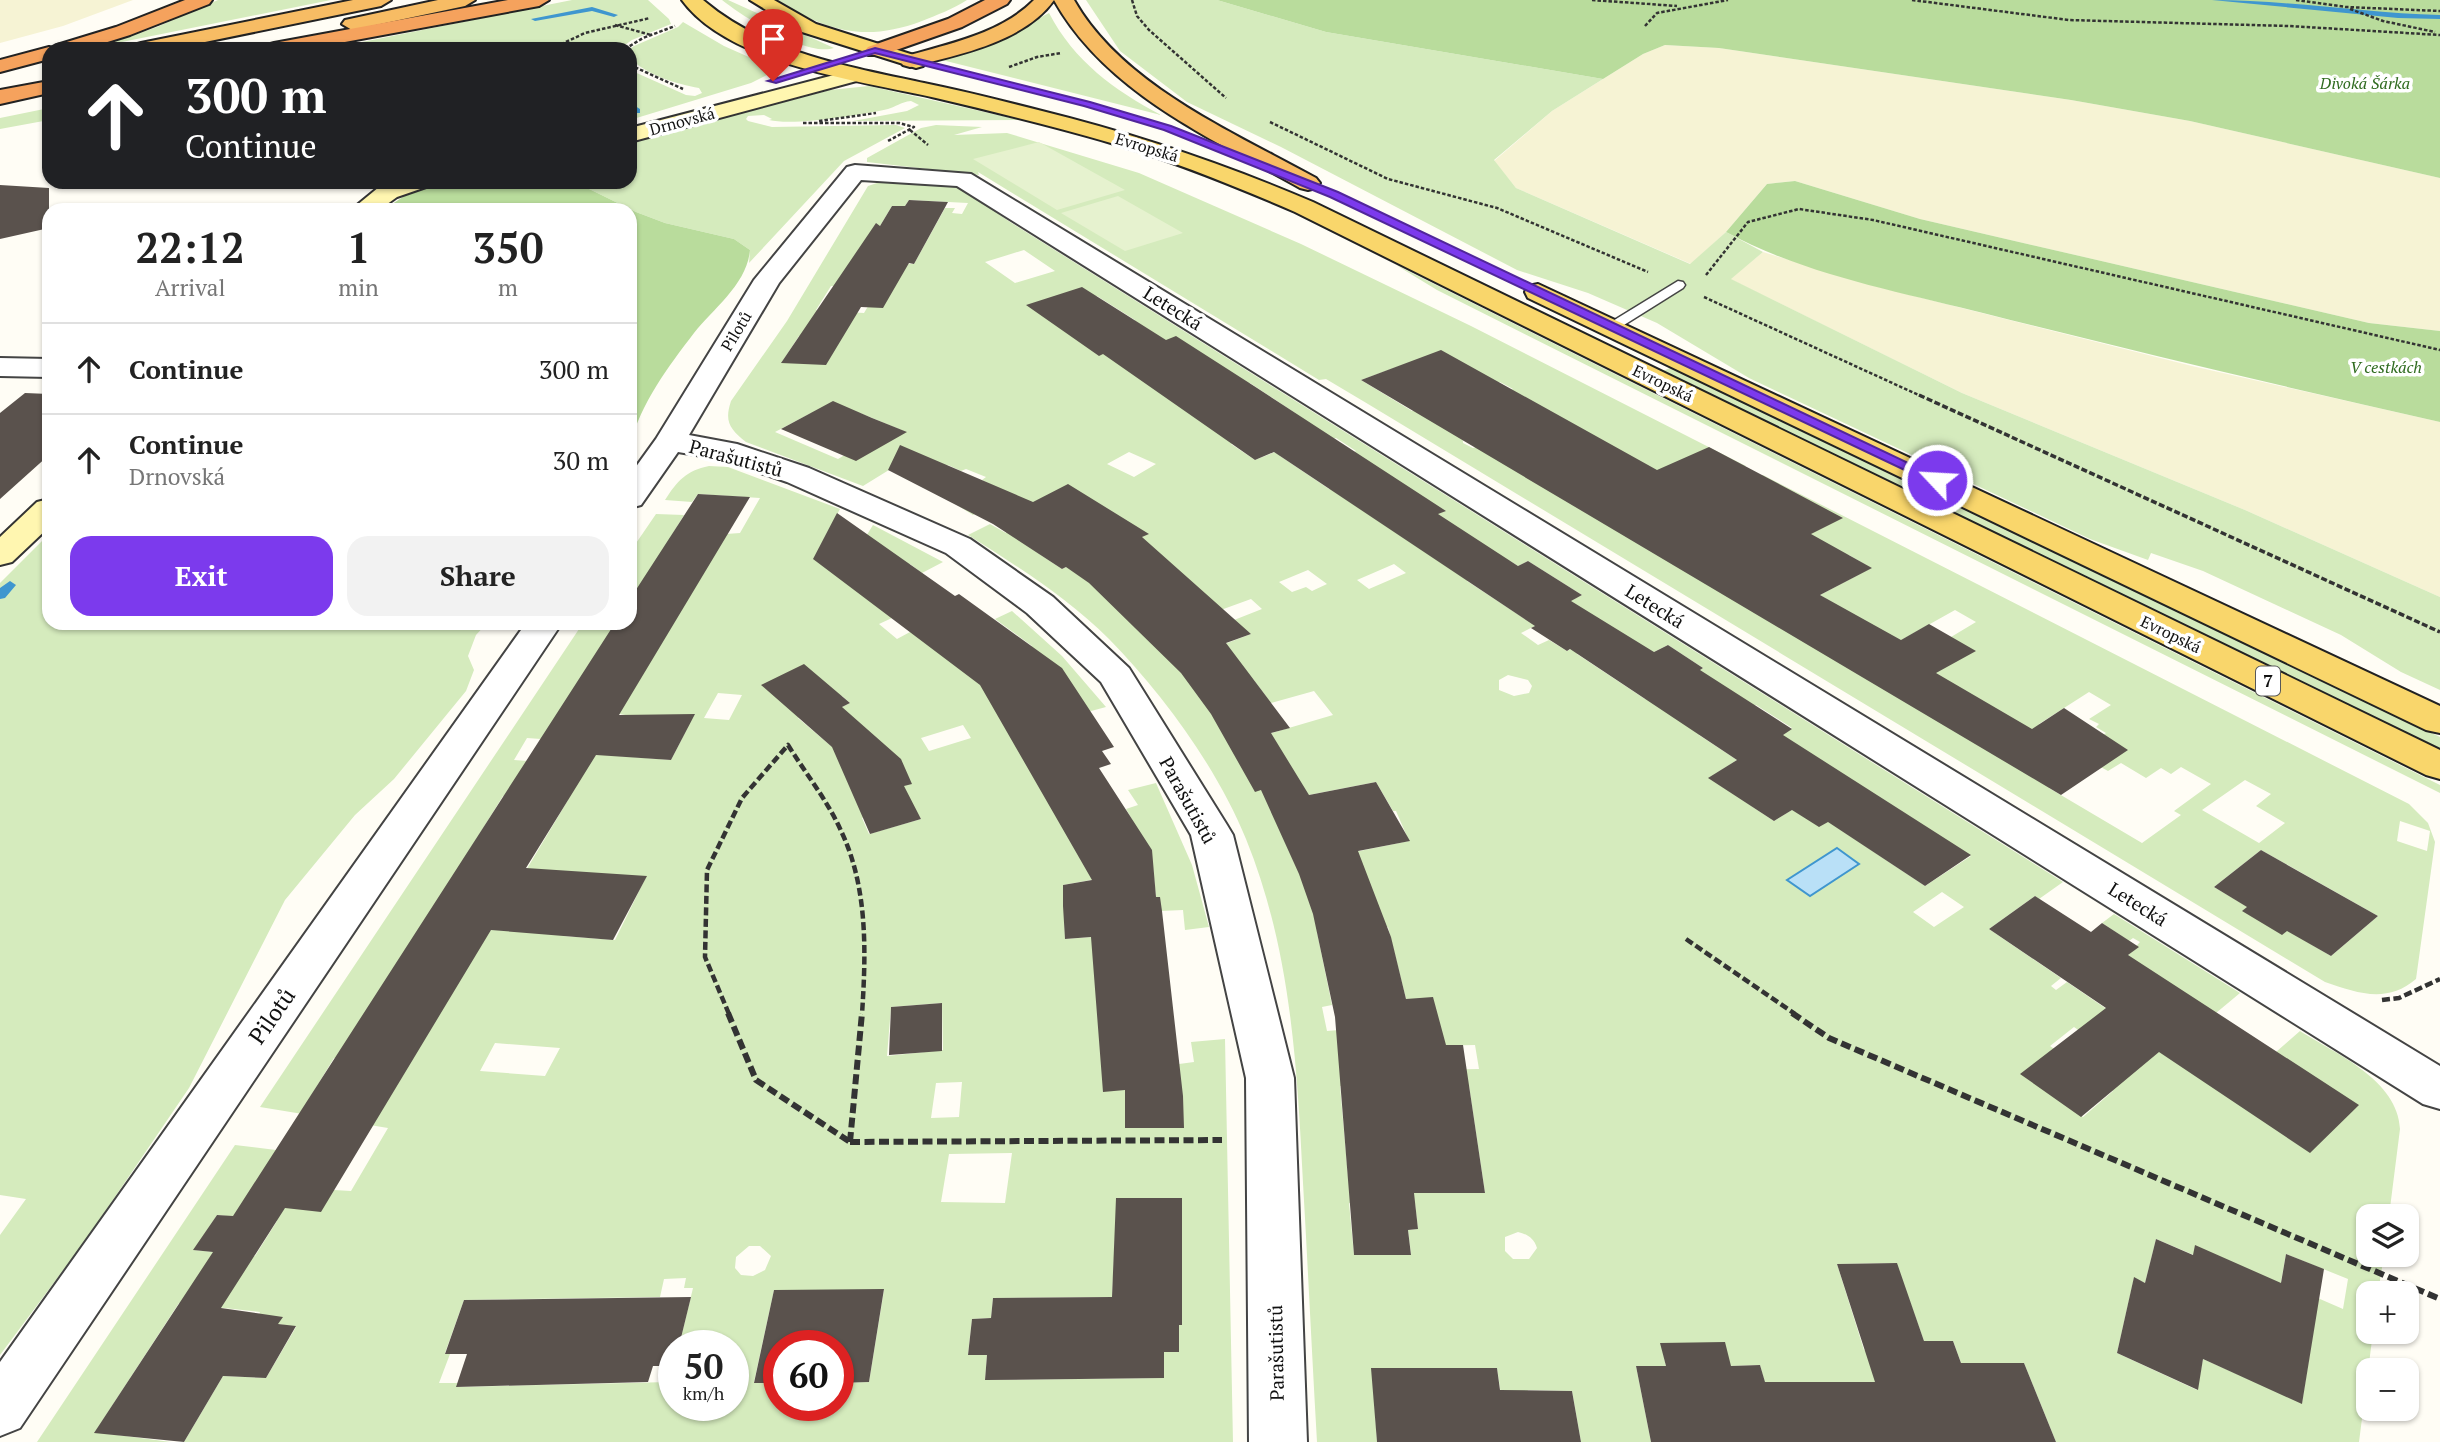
<!DOCTYPE html>
<meta charset="utf-8">
<style>
:root{--surface:#fff;--page:#f2f2f2;--text:#222;--muted:#767676;--line:#e0e0e0;--accent:#7c3aed}
body{margin:0;font-family:"PT Serif",serif;background:var(--page);color:var(--text);height:100vh;display:flex;flex-direction:column;font-size:26px;white-space:nowrap}
*{box-sizing:border-box;margin:0}
p{font-size:23px;color:var(--muted)}
.icon{flex:none;width:38px;height:38px;fill:none;stroke:currentColor;stroke-width:2;stroke-linecap:round;stroke-linejoin:round}
.map{position:relative;flex:1;overflow:hidden}
.sheet{position:absolute;left:42px;top:203px;width:595px;height:427px;display:flex;flex-direction:column;background:var(--surface);border-radius:21px;box-shadow:0 2px 5px #0004}
.sheet>*{flex:none}
.hud{position:absolute;left:42px;top:42px;width:595px;height:147px;border-radius:21px;box-shadow:0 2px 5px #0004;background:#202124;color:#fff;overflow:hidden}
.tools{position:absolute;left:2356px;top:1204px;display:grid;gap:14px}
.tools a{display:grid;place-items:center;width:63px;height:63px;border-radius:14px;background:var(--surface);box-shadow:0 2px 5px #0004;font-size:35px}
.speed{position:absolute;left:658px;top:1330px;display:flex;gap:14px;font-size:35px;font-weight:700;text-align:center}
.speed>*{display:grid;place-content:center;width:91px;height:91px;border-radius:50%;background:var(--surface);box-shadow:0 2px 5px #0004;line-height:1}
.speed small{font-size:18px;font-weight:400}
.speed .limit{border:10px solid #d22;background:#fff;color:#111}
.pin{position:absolute;display:grid;place-items:center;width:60px;height:60px;color:#fff;margin:-72px -30px;border-radius:50% 50% 50% 0;rotate:-45deg;box-shadow:0 0 7px #0007}
.pin .icon{rotate:45deg}
.me{position:absolute;width:77px;margin:-38px;rotate:295deg;stroke-linejoin:round;filter:drop-shadow(0 0 5px #0008)}
.turn{display:flex;align-items:center;gap:24px;height:147px;padding:0 28px;font-size:32px}
.turn .icon{width:91px;height:91px;stroke-width:2.5}
.turn b{display:block;font-size:49px;line-height:60px}
.eta{display:flex;justify-content:space-evenly;align-items:center;height:119px;text-align:center}
.eta b{font-size:42px;font-weight:700;line-height:49px}
.cta{display:flex;gap:14px;margin-top:auto;padding:14px 28px}
.cta a{flex:1;height:80px;border-radius:21px;background:var(--accent);color:#fff;font-size:28px;font-weight:700;line-height:80px;text-align:center}
.cta a+a{background:var(--page);color:var(--text)}
ul{padding:0;list-style:none}
li{display:flex;align-items:center;gap:21px;height:91px;padding:0 28px;border-top:2px solid var(--line)}
li div{flex:1}
li b{display:block;font-size:26px}
li em{font-style:normal}
.map>svg:first-child{display:block}
.farmland{fill:#f6f3d4}
.green{fill:#d5ebbd;fill-rule:evenodd}
.forest{fill:#b9dc9c}
.pitch{fill:#e6f2cf}
.water{fill:#b9e0f7;stroke:#3f96cf;stroke-width:2}
.lines{fill:none;stroke-linecap:round;stroke-linejoin:round}
.stream{fill:#3f96cf;fill-rule:evenodd}
.building{fill:#5a524d}
.service-casing{stroke:#444;stroke-width:3}
.minor-casing{stroke:#444;stroke-width:4}
.secondary-casing{stroke:#333;stroke-width:4}
.primary-casing{stroke:#222;stroke-width:4}
.trunk-casing{stroke:#222;stroke-width:4}
.motorway-casing{stroke:#222;stroke-width:4}
.path-far3{stroke:#333;stroke-width:2.5;stroke-dasharray:3.5 2;stroke-linecap:butt}
.path-far2{stroke:#333;stroke-width:3.5;stroke-dasharray:6 2.5;stroke-linecap:butt}
.path-far1{stroke:#333;stroke-width:4.5;stroke-dasharray:8 3.5;stroke-linecap:butt}
.path{stroke:#333;stroke-width:6;stroke-dasharray:10 4.5;stroke-linecap:butt}
.service{fill:#fff;fill-rule:evenodd}
.minor{fill:#fff;fill-rule:evenodd}
.secondary{fill:#fff6b0;fill-rule:evenodd}
.primary{fill:#f9d66b;fill-rule:evenodd}
.trunk{fill:#f7bc64;fill-rule:evenodd}
.motorway{fill:#f5a25d;fill-rule:evenodd}
.route{fill:#7c3aed;stroke:#51269a;stroke-width:2}
.labels{text-anchor:middle;stroke-width:7;stroke-linejoin:round;paint-order:stroke}
.far-park-label{font-size:16px;font-style:italic;fill:#2f6b1f;stroke:#fff}
.far-street-label{font-size:16px;fill:#111;stroke:#fff}
.shield{fill:#fff;stroke:#585858;stroke-width:2}
.shield-label{font-size:18px;font-weight:bold;fill:#111}
.street-label{font-size:19px;fill:#111;stroke:#fff}
.near-street-label{font-size:23px;fill:#111;stroke:#fff}
</style>
<div class="map">
<svg width="2440" height="1442" viewBox="0 0 2440 1442">
<rect width="100%" height="100%" fill="#fffdf5"/>
<path class="farmland" d="M0 0H133L63 26 0 43Z
M1665 45 1719 48 2071 100 2190 121 2440 178V331L2369 323 1920 219 1795 181 1767 184 1726 232 1691 264 1516 188 1494 161 1552 111 1643 54Z
M1763 252 1871 285 2192 366 2440 422V597L2245 510 1962 393 1730 279Z"/>
<path class="green" d="M218 0H331L102 46 157 27Z
M572 0H648L669 19 671 24 632 40 619 49H478L439 43 393 49H327Z
M722 0H728L834 48C807 57 743 17 722 0Z
M777 0H967C953 9 937 15 922 21 866 42 827 32 777 0Z
M1086 0H1217L1326 32 1603 79 1552 111 1494 160 1516 188 1690 264 1726 232 1763 252 1731 279 1962 393 2245 510 2440 597V690L2401 672 2341 635 2203 571 2151 553 2148 560 2090 539 1749 378 1657 323 1588 293 1517 270 1281 147 1187 102 1120 51Z
M1049 13C1074 61 1114 90 1161 115L942 60 1012 32Z
M683 22 724 46 767 65 771 69 769 74 751 83 630 120V70L686 95 695 96 702 93 699 88C677 84 646 75 630 58V49L634 46 678 27Z
M869 86 1020 120 853 121 907 111 919 105 911 101C900 102 896 107 888 109 861 115 794 126 769 120L772 119 764 115 748 116 746 119 748 121 772 127 896 125 905 128 844 161 749 263 750 250 734 239 665 223 636 212 575 182H630V142L830 90Z
M49 108V120L0 129V118Z
M936 125 982 127 954 135 1007 133 1139 173 1301 244 1471 326 1746 466 1680 497 1710 500 1763 475 2409 804 2428 823 2435 842 2416 979C2387 1004 2357 993 2325 982L1368 404 1326 379 1319 380 978 172 979 175 867 162V158L921 128ZM1408 363 1450 397 1412 411 1361 380ZM1500 382 1513 389 1488 399 1476 447 1473 448 1463 443 1460 399ZM1849 555 1871 568 1820 595 1776 569H1820ZM1820 595 1838 606 1770 622ZM1955 610 1976 622 1951 637 1896 643ZM2089 692 2111 705 2089 719 2099 724 2096 727 2106 733 2083 749 2039 724ZM2088 760 2108 771 2121 763 2146 778 2161 768 2171 774 2181 767 2211 784 2174 811 2181 815 2142 843 2049 788ZM2245 780 2271 794 2256 806 2285 823 2259 843 2202 810ZM2400 821 2430 831 2427 851 2397 841ZM2261 850 2378 916 2331 956 2214 887Z
M880 182 960 187 1010 222 2063 882 2039 899 2035 896 1989 929 2061 978 2051 986 2056 990 2067 982 2108 1010 2128 955 2140 942 2133 938 2129 941 2102 923 2114 914 2240 993 2216 1013 2276 1052 2300 1031C2336 1054 2398 1080 2400 1129L2389 1216H2368V1255H2384L2378 1293H2368V1332H2373L2359 1442H2056L2024 1363H1961L1953 1341H1924L1896 1263 1837 1264 1864 1350H1895L1877 1382 1791 1384 1781 1442 1760 1365 1731 1366 1661 1343 1666 1366H1636L1651 1442H1581L1572 1391 1528 1390 1508 1442 1497 1368H1372L1377 1442H1317C1312 1356 1308 1269 1303 1183 1297 1065 1291 950 1246 839 1217 768 1163 694 1109 639 1068 598 1017 566 968 535L990 524 1006 533 1010 496 973 515 960 507 994 486 982 480 986 477 966 469 961 471 948 465 941 470 910 457 863 486 746 442C730 429 724 422 731 401L787 321 868 186ZM909 200 968 203 962 214 952 213 955 208H945L914 264 859 261 892 206H905ZM1024 250 1055 271 1015 283 985 262ZM831 286 879 288 864 313 816 310ZM1097 296 1135 320V321L1058 308ZM799 336 841 338 782 362ZM1250 383 1295 413 1244 433 1208 399ZM811 413 839 425 860 413 906 432 853 450 838 459 775 432ZM1261 432 1285 448 1255 460 1231 444ZM1336 438 1356 451 1354 452 1371 472 1329 489 1280 456ZM1129 452 1156 464 1134 477 1107 464ZM1148 534 1112 551 1106 548 1062 569 1020 541ZM1510 561 1518 566 1528 561 1582 595 1528 621 1467 581ZM1394 564 1406 573 1369 589 1357 580ZM1308 570 1327 584 1312 591 1306 587 1292 592 1279 582ZM1251 599 1262 609 1229 622 1218 611ZM1560 613 1596 636 1567 651 1549 640 1538 645 1521 633ZM1232 630 1251 634 1172 664ZM1668 645 1703 668 1645 699 1577 654 1654 652ZM1508 675 1528 680 1532 686 1529 693 1514 696 1499 690V680ZM1253 679 1271 703 1314 691 1333 715 1234 744ZM1756 705 1792 728 1782 735 1803 803 1774 821 1709 778 1737 760 1699 735ZM1376 782 1393 811H1396L1409 841 1295 864 1268 803ZM1882 799 1971 856 1925 886 1838 828ZM1942 892 1964 907 1934 927 1913 912ZM1388 927 1406 999 1439 1022 1327 1031 1322 1007 1332 1005 1317 932ZM2074 1027 2105 1049 2082 1068 2050 1046ZM1475 1045 1479 1069 1423 1070 1420 1046ZM2080 1069 2113 1091 2083 1117 2022 1074ZM1340 1086H1469L1485 1193H1442L1348 1176ZM1349 1203H1415L1418 1229 1408 1230 1411 1254 1354 1255ZM1518 1232C1527 1234 1534 1238 1537 1248L1529 1259H1513L1505 1251V1237ZM2156 1239 2317 1307 2302 1403 2203 1359 2197 1390 2117 1353 2134 1278 2145 1283ZM2286 1254 2348 1279 2343 1309 2281 1282Z
M1396 265 2440 785V793L1437 290Z
M1672 367 2440 737V749L1663 371Z
M709 466 728 467 840 509 819 548 857 551 873 525 943 562 922 573 910 564 902 568 892 618 879 624 897 639 910 632 1020 653 1032 646 995 619 1012 611 1062 656 1106 707 1080 714 995 710 1133 821 1126 809 1138 805 1128 790 1156 783 1192 865 1209 927 1185 930 1183 910 1161 911 1156 897 1153 869 1063 885 1065 939 1092 937 1179 1064 1194 1062 1191 1042 1225 1039 1233 1442H184L223 1376 266 1378 296 1327 278 1324 259 1315 260 1312 179 1303 95 1432 171 1442H37L235 1145 276 1150 334 1190 351 1191 388 1128 260 1107 583 623H615L610 632 666 636 630 599V552L656 514 684 515 670 538 740 533 760 498 698 494 692 502 665 500C678 480 686 471 709 466ZM718 693 742 695 729 720 704 718ZM842 696 850 703 842 707 831 746 798 718ZM620 714 688 727 671 760 594 754 581 765 514 760 527 738 541 739ZM963 725 971 738 929 751 921 738ZM503 796 568 800 525 872 459 867ZM910 803 921 819 869 834 862 818ZM646 877 615 940 563 936V935ZM942 1003 943 1050 887 1056 891 1007ZM495 1043 560 1048 545 1076 480 1071ZM334 1058 409 1064 309 1099ZM962 1082 959 1117 931 1118 936 1083ZM1183 1101V1127L1125 1128V1102ZM1012 1153 1005 1203 941 1202 949 1154ZM1117 1198H1182V1324L1179 1325 1178 1352H1164V1378L985 1380 987 1355 968 1354 972 1319 991 1318 993 1298 1112 1297ZM217 1215 277 1221 255 1256 194 1250ZM749 1246H760L771 1256 765 1270 753 1276 741 1275 735 1268 736 1257ZM686 1278 684 1288H693L679 1346H733V1405H674V1365L670 1382 457 1387 458 1383H439L450 1354 445 1353 464 1300 660 1297 664 1279ZM774 1290H884L869 1382 838 1383V1405H779V1383L754 1382Z
M49 534V623H487L476 635 468 656 474 670 466 691 394 779 355 815 285 900 189 1088 85 1241 0 1355V1235L26 1199 0 1195V583Z"/>
<path class="forest" d="M1217 0H2440V178L2190 121 2071 100 1719 48 1665 45 1643 54 1603 79 1326 32Z
M1795 181 1920 219 2369 323 2440 331V422C2289 388 2138 352 1987 314 1900 292 1805 275 1726 232L1767 184Z
M451 182H575L636 212 665 223 734 239 750 250C747 284 714 308 694 333 668 367 641 403 630 445V210H383L409 193Z"/>
<path class="pitch" d="M1039 142 1125 190 1057 210 973 159Z
M1118 196 1183 233 1125 251 1061 213Z"/>
<path class="water" d="M1837 848 1859 864 1810 896 1787 880Z"/>
<g class="lines">
<path class="stream" d="M2212 0C2288 0 2364 13 2440 15V19L2398 18Z
M592 7 618 15 614 17 592 11 535 21 531 19Z
M630 103 640 109V113H634L630 109Z
M10 581 16 585 5 598 0 599V588Z"/>
</g>
<path class="building" d="M0 185 49 188V228L0 239Z
M909 200 948 202 914 264 909 263 883 308 861 307 826 365 781 363 876 223 880 226 892 206H905Z
M1082 287 1166 340 1176 336 1254 386 1446 511 1438 514 1518 566 1528 561 1582 595 1571 601 1654 652 1668 645 1703 668 1700 670 1792 729 1783 735 1971 855 1925 886 1828 822 1819 827 1792 810 1774 821 1708 778 1737 760 1570 649 1567 651 1531 628 1535 626 1274 452 1255 460 1103 354 1099 356 1026 305Z
M1441 350 1657 470 1709 447 1843 518 1811 534 1872 568 1820 595 1901 640 1929 624 1976 651 1936 673 2032 729 2064 708 2128 750 2061 795 1361 380Z
M25 393 49 394V455L0 499V413Z
M833 401 872 418 907 432 856 461 781 429Z
M900 445 1033 502 1068 484 1149 534 1142 537 1251 634 1226 643 1290 728 1271 733 1309 795 1376 782 1410 841 1358 851 1391 937 1406 999 1433 997 1446 1045H1463L1485 1193H1414L1418 1229 1408 1230 1411 1255H1354L1335 1017 1313 914 1299 874 1261 790 1255 792 1211 714 1181 673 1089 583 1066 567 1062 569 993 524 888 470Z
M698 494 750 497 619 715 695 714 671 760 596 755 526 868 647 876 613 940 491 930 321 1212 285 1208 221 1308 283 1317 278 1324 296 1326 266 1378 223 1376 184 1442 94 1433 213 1252 193 1250 217 1215 233 1216 615 623H630V599Z
M837 513 955 596 959 594 1062 668 1114 747 1102 751 1111 764 1099 768 1152 850 1156 897H1160L1162 911 1183 1096 1184 1128H1125V1090L1103 1092 1091 937 1065 939 1063 906V885L1092 880 980 685 813 559Z
M804 664 850 703 842 707 901 759 912 784 904 786 921 819 870 834 832 747 761 685Z
M2261 850 2314 880 2378 916 2331 956 2287 931 2282 935 2242 911 2247 907 2214 887Z
M2035 896 2091 932 2102 923 2139 947 2128 955 2359 1105 2310 1153 2159 1052 2081 1117 2020 1074 2106 1008 1989 929Z
M942 1003V1051L889 1055 891 1007Z
M1116 1198H1182V1325H1179V1352H1164V1378L985 1380 987 1355H968L972 1319 991 1318 993 1298 1112 1297Z
M2156 1239 2193 1255 2195 1245 2281 1283 2286 1254 2324 1269 2302 1404 2203 1359 2198 1390 2117 1353 2134 1277 2145 1283Z
M1897 1263 1924 1341H1953L1961 1363H2024L2056 1442H1651L1636 1366H1666L1660 1343 1725 1342 1731 1366 1760 1365 1765 1382H1875L1837 1264Z
M884 1289 869 1382 838 1383V1346H779V1383H754L774 1290Z
M691 1297 679 1346H674L673 1366H653L648 1382 456 1387 467 1354H445L464 1300Z
M1371 1368H1497L1500 1390 1572 1391 1581 1442H1377Z"/>
<g class="lines">
<g class="service-casing">
<path id="service" d="M1678 281 1683 282 1685 285 1683 288 1616 330 1611 332 1603 327Z"/>
</g>
<g class="minor-casing">
<path id="minor" d="M855 165 971 174 2440 1066V1109L2423 1104 957 186 861 180 779 283 689 435 737 444 809 468 970 539 1053 597 1129 668 1227 825 1233 835 1294 1078 1307 1442H1249L1246 1078 1191 835 1101 682 1027 613 946 553 787 482 720 459 678 452 641 505 630 508V475L656 439 754 280 847 167Z
M0 358 49 359V377L0 376Z
M526 623H562L20 1428 0 1436V1362Z"/>
</g>
<g class="secondary-casing">
<path id="secondary" d="M857 69 864 71 868 75 864 79 630 142V128Z
M394 182H430L426 187 397 197 379 210H351L379 187Z
M49 499V527L12 562 0 565V537L37 502Z"/>
</g>
<g class="primary-casing">
<path id="primary" d="M682 0H703C765 53 846 66 924 83 963 91 1003 101 1042 111 1135 134 1224 164 1313 202L2440 750V779L2426 775 1295 212C1235 186 1174 161 1111 143 1053 126 995 112 936 98 863 81 729 65 682 0Z
M750 0H774L816 24 923 58 926 62 923 66 916 68 802 32Z
M1538 284 2440 706V733L2426 730 1528 298 1525 292 1528 286Z"/>
</g>
<g class="trunk-casing">
<path id="trunk" d="M353 0H391L381 6 171 49H131L134 45 141 43Z
M438 0H475L465 6 352 30 342 24 345 20Z
M1034 0H1074C1122 85 1233 132 1316 178L1320 183 1316 188 1308 190 1300 188C1211 138 1106 93 1054 0 1024 42 958 55 910 67L903 65 900 61 903 57C947 44 1001 34 1034 0Z"/>
</g>
<g class="motorway-casing">
<path id="motorway" d="M185 0H212L209 4 130 35 85 49H49V59L0 72V60L49 47 54 48 57 45 116 27Z
M508 0H549L539 6 307 49H264L267 45 274 43Z
M985 0H1010L1007 4 962 27 882 55H868L865 51 868 47 948 19Z
M49 81V93L0 104V90Z"/>
</g>
<path class="path-far3" d="M1132 0 1137 16 1149 30 1226 98
M1592 0 1677 6
M1912 0 2069 20 2289 26 2440 35
M2296 0 2346 7 2440 11
M2350 9 2383 21 2435 32
M615 25 651 35
M1645 26 1657 13 1728 0
M551 49 585 33 650 18
M625 49 643 38 675 26
M630 65 683 89
M1009 67 1037 57 1061 53
M819 121 876 113
M1270 122 1388 179 1497 208 1648 272
M803 123H899L914 127 888 141
M910 130 928 145
M1706 275 1748 222 1799 209 1873 220 2440 350
M1704 297 1923 397"/>
<path class="path-far2" d="M1919 395 2440 632"/>
<path class="path-far1" d="M1686 939 1795 1014
M2382 1000 2399 998 2440 979
M729 1014 705 957 707 870 742 798 788 745C806 774 828 801 842 833 868 889 866 954 862 1014"/>
<path class="path" d="M728 1013 756 1080 850 1142
M1792 1013 1829 1038 2440 1299
M850 1142 862 1013
M850 1142 1222 1140"/>
<use href="#service" class="service"/>
<use href="#minor" class="minor"/>
<use href="#secondary" class="secondary"/>
<use href="#primary" class="primary"/>
<use href="#trunk" class="trunk"/>
<use href="#motorway" class="motorway"/>
</g>
<path class="route" d="M875 48 1090 102 1171 126 1338 192 1944 480 1937 484 1932 483 1330 197 1164 130 1084 106 875 53 776 83 768 81Z"/>
<g class="labels">
<g class="far-park-label">
<text x="2365" y="89">Divoká Šárka</text>
<text x="2386" y="373">V cestkách</text>
</g>
<g class="far-street-label">
<text transform="translate(682 121) rotate(-15)" y="6">Drnovská</text>
<text transform="translate(1147 147) rotate(17)" y="6">Evropská</text>
<text transform="translate(736 331) rotate(-59)" y="6">Pilotů</text>
<text transform="translate(1663 383) rotate(26)" y="6">Evropská</text>
<text transform="translate(2171 634) rotate(26)" y="6">Evropská</text>
</g>
<rect class="shield" x="2256" y="666.5" width="24" height="29" rx="5"/>
<g class="shield-label">
<text x="2268" y="687">7</text>
</g>
<g class="street-label">
<text transform="translate(1173 308) rotate(32)" y="7">Letecká</text>
<text transform="translate(736 458) rotate(15)" y="7">Parašutistů</text>
<text transform="translate(1655 606) rotate(32)" y="7">Letecká</text>
<text transform="translate(1188 800) rotate(61)" y="7">Parašutistů</text>
<text transform="translate(2138 904) rotate(32)" y="7">Letecká</text>
<text transform="translate(1276 1353) rotate(-91)" y="7">Parašutistů</text>
</g>
<g class="near-street-label">
<text transform="translate(272 1016) rotate(-55)" y="8">Pilotů</text>
</g>
</g>
</svg>
<div class="tools">
<a><svg class="icon" aria-label="layers" viewBox="0 0 24 24"><path d="M12 4l9 5-9 5-9-5zM3 14l9 5 9-5"/></svg></a>
<a>+</a>
<a>−</a>
</div>
<div class="speed"><div>50<small>km/h</small></div><div class="limit">60</div></div>
<div class="pin" style="left:773px;top:81px;background:#d93025"><svg class="icon" aria-label="arrive" viewBox="0 0 24 24"><path d="M6 21V4h12l-3 4 3 4H6"/></svg></div>
<svg class="me" style="left:1937px;top:480px" viewBox="-20 -20 40 40"><circle r="17" fill="#7c3aed" stroke="#fff" stroke-width="3"/><path d="M0-11L8 9 0 5-8 9z" fill="#fff"/></svg>
<div class="hud">
<div class="turn"><svg class="icon" aria-label="ahead" viewBox="0 0 24 24"><path d="M12 20V5M6 11l6-6 6 6"/></svg><div><b>300 m</b>Continue</div></div>
</div>
<section class="sheet">
<div class="eta">
<div><b>22:12</b><p>Arrival</p></div>
<div><b>1</b><p>min</p></div>
<div><b>350</b><p>m</p></div>
</div>
<ul>
<li><svg class="icon" aria-label="ahead" viewBox="0 0 24 24"><path d="M12 20V5M6 11l6-6 6 6"/></svg><div><b>Continue</b></div><em>300 m</em></li>
<li><svg class="icon" aria-label="ahead" viewBox="0 0 24 24"><path d="M12 20V5M6 11l6-6 6 6"/></svg><div><b>Continue</b><p>Drnovská</p></div><em>30 m</em></li>
</ul>
<div class="cta"><a>Exit</a><a>Share</a></div>
</section>
</div>
